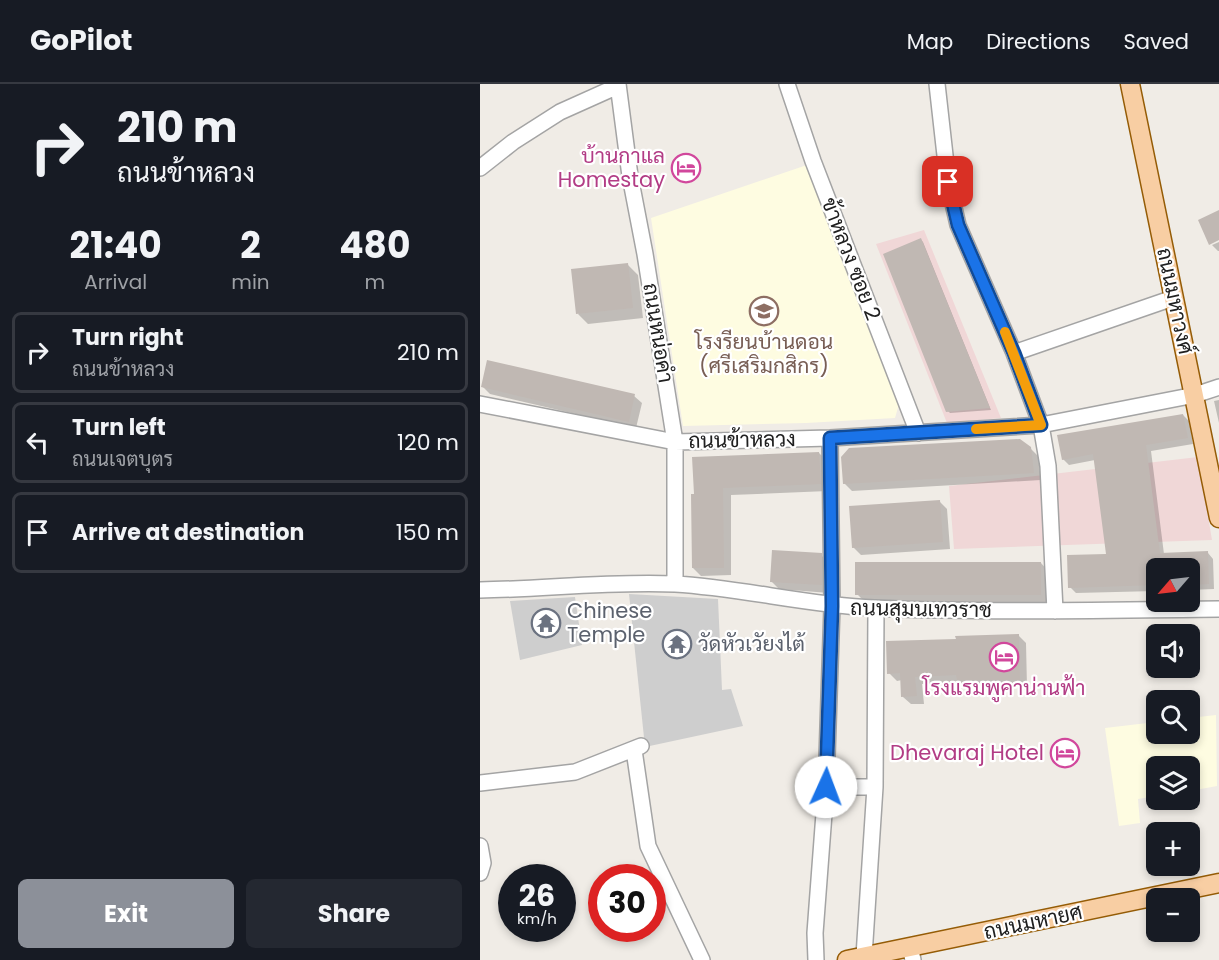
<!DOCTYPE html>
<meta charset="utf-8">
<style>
:root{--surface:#171b24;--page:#242831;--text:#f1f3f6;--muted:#9ea1a6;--line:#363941;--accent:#8c9099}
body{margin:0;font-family:Poppins,Sarabun,sans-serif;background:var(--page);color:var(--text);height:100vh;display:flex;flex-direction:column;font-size:22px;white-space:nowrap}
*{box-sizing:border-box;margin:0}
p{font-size:20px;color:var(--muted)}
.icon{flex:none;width:33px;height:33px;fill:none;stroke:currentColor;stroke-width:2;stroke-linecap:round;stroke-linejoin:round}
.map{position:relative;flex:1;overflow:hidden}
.panel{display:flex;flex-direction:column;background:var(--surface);width:480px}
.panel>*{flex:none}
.top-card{background:#171b24;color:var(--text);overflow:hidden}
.needle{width:39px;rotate:242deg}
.controls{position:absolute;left:666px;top:474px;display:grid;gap:12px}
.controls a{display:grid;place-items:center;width:54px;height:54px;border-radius:9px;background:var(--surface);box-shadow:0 3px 9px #0003;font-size:30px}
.speed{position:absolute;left:18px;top:780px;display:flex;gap:12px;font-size:30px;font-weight:700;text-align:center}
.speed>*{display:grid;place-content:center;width:78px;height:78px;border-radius:50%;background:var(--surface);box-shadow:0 3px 9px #0003;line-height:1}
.speed small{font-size:15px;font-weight:400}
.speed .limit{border:9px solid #d22;background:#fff;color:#111}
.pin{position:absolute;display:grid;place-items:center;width:51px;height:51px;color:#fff;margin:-26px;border-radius:12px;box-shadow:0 3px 9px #0006}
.me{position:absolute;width:66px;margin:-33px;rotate:2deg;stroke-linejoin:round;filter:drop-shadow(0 0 4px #0008)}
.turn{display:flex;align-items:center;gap:21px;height:126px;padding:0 18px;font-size:27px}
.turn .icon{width:78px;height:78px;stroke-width:2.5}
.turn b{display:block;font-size:42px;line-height:51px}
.eta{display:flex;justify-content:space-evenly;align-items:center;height:102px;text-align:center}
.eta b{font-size:36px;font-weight:700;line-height:42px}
.cta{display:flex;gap:12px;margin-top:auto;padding:12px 18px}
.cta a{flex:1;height:69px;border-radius:9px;background:var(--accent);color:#fff;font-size:24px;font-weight:700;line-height:69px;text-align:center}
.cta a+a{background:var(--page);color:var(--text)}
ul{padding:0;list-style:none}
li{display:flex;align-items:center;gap:18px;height:81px;margin:0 12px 9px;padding:0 6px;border:3px solid var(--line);border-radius:9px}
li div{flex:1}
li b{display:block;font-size:22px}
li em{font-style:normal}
header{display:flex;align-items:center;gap:36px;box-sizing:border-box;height:84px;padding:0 30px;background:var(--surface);border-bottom:2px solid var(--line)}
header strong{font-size:28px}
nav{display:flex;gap:33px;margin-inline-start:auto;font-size:21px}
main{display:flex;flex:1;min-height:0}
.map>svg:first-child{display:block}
.commercial{fill:#f0d7d7}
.education{fill:#fefce1}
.religious{fill:#cecece}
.shadow{fill:#0003}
.building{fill:#c0b8b3}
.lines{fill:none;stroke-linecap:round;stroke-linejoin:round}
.minor-casing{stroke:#a4a4a4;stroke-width:18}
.major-casing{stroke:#955c06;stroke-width:21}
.minor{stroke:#fff;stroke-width:15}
.major{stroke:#f8cea3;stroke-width:18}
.route-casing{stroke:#114b97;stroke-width:15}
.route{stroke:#1a73e8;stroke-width:10}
.slow{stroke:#f59e0b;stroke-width:10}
.labels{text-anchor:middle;stroke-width:4.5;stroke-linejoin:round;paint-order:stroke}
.hotel-label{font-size:21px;fill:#b23c85;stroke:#fff;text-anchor:end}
.street-label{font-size:21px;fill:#202020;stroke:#fff}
.education-label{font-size:21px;fill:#785e54;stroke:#fff}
.worship-label{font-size:21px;fill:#5b616d;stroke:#fff;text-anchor:start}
</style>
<header>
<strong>GoPilot</strong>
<nav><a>Map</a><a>Directions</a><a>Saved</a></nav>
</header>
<main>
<section class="panel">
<div class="top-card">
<div class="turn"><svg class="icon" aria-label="right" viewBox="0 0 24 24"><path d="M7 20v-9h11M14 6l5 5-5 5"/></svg><div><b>210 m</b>ถนนข้าหลวง</div></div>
</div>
<div class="eta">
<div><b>21:40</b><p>Arrival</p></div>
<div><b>2</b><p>min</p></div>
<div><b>480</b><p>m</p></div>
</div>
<ul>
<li><svg class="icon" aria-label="right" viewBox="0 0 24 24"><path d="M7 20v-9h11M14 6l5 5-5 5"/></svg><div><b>Turn right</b><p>ถนนข้าหลวง</p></div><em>210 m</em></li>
<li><svg class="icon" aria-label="left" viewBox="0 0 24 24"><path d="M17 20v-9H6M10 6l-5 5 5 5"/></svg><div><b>Turn left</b><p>ถนนเจตบุตร</p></div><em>120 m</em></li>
<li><svg class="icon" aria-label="arrive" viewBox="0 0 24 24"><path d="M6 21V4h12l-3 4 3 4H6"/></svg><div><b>Arrive at destination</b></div><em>150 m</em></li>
</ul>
<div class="cta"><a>Exit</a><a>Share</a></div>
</section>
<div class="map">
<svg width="739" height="876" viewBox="0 0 739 876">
<rect width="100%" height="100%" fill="#f0ece6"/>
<path class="commercial" d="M444 146 521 334 467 339 396 160Z
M718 373 732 456 474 465 469 402Z"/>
<path class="education" d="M327 81 419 320 415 334 326 339 203 342 171 134Z
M736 631 737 702 710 707V682H676V712L658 715 660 739 639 742 625 644 676 638V650H710V634Z"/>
<path class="religious" d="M149 510 238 515 242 606 251 605 263 642 165 663Z
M95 513 102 561 40 576 30 517Z"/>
<path class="shadow" d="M441 156 443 158 511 326 470 329 468 327Z
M739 158V167H738L732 161Z
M147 180 158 191 163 234 108 240 98 230Z
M2 302 154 312 162 319 156 344 10 310Z
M739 316V339L734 317Z
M703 331 709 337 713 360 671 367 684 470 728 469 733 475 734 505 710 506V484H676V507L596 509 590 503 628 472 615 376 589 381 583 375Z
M550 364 558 372 561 396 372 407 364 399Z
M339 369 347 377 348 407 251 411V491L221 492 213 484V411Z
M459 417 467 425 470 465 381 471 373 463Z
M341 471 349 479V509L299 505 291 497Z
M561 479 568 487 569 518H385L377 510Z
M538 551 546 559 547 603H486L481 599 442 600 444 620H431L423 613 422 596 417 597 409 589 477 556Z"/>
<path class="building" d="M739 126V156L729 161 718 136Z
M441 154 510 324 466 328 403 170Z
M148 179 153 224 96 230 91 185Z
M7 276 155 310 149 338 1 303Z
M703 330 708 354 666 361 680 469 728 467 729 500 710 501V484H676V501L588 504 587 471 626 470 613 370 582 376 577 351Z
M540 355 551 363 554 389 363 400 361 373 369 364Z
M339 368 341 400 243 404 244 484H212L211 410H214L212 373Z
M460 416 463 458 372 464 369 422Z
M292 466 342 469V501L290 498Z
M375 478H561V511H375Z
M539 550 540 596H477L476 591 435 593 437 612 421 613 420 589 407 590 406 557 476 555 475 552Z"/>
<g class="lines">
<g class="minor-casing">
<path id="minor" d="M138 0 150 92 165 170 195 358V500
M307 0 333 77 438 349
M457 0 468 98 478 141 534 269 561 341 568 382 575 527
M0 84 33 58 80 28 138 2
M534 269 693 214
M0 320 195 358 350 354 561 341 715 311 739 303
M0 506C65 505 130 497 195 500 262 504 327 521 394 524 509 529 624 526 739 525
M154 666 168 762 222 876
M0 699 95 688 161 662
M346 703H395
M0 762 3 779 0 789
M430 863 433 876
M384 872 395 703 396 524
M336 876 335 849 346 703 352 522 350 354"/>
</g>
<g class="major-casing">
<path id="major" d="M650 0 739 434
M367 876 739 799"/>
</g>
<use href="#minor" class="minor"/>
<use href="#major" class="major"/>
</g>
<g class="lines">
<g class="route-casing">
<path id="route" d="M346 703 352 522 350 354 561 341 534 269 478 141 468 98"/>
</g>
<use href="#route" class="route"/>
<path class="slow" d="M496 345 561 341 525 248"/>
</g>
<defs>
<g id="hotel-ring" transform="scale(1.5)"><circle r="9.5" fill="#fff" stroke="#d1479c" stroke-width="1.5"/><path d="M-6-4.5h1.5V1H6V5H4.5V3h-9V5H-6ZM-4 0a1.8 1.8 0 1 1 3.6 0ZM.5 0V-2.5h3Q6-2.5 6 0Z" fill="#d1479c"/></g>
<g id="school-ring" transform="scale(1.5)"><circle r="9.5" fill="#fff" stroke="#8d6e63" stroke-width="1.5"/><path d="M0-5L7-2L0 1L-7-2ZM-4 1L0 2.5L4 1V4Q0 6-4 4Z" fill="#8d6e63"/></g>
<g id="temple-ring" transform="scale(1.5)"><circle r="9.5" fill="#fff" stroke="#6b7280" stroke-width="1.5"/><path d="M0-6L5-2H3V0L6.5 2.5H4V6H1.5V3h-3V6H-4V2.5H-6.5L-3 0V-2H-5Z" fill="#6b7280"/></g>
</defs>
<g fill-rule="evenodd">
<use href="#hotel-ring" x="206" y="84"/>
<use href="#school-ring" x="284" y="227"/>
<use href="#temple-ring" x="66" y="539"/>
<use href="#temple-ring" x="197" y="560"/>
<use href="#hotel-ring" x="524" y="573"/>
<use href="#hotel-ring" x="585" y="669"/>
</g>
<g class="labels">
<g class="hotel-label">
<text x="185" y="79">บ้านกาแล<tspan x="185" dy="24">Homestay</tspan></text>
<text x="524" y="611" text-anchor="middle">โรงแรมพูคาน่านฟ้า</text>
<text x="564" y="676">Dhevaraj Hotel</text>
</g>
<g class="street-label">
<text transform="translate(371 175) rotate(69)" y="7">ข้าหลวง ซอย 2</text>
<text transform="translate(695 217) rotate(78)" y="7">ถนนมหาวงศ์</text>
<text transform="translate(178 249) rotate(81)" y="7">ถนนหน่อคำ</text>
<text transform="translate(262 356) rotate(-1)" y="7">ถนนข้าหลวง</text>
<text transform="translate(441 525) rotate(1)" y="7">ถนนสุมนเทวราช</text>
<text transform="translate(553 838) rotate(-12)" y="7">ถนนมหายศ</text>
</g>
<g class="education-label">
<text x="284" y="265">โรงรียนบ้านดอน<tspan x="284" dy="24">(ศรีเสริมกสิกร)</tspan></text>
</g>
<g class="worship-label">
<text x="87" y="534">Chinese<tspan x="87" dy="24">Temple</tspan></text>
<text x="218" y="567">วัดหัวเวัยงไต้</text>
</g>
</g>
</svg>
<div class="controls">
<a><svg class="needle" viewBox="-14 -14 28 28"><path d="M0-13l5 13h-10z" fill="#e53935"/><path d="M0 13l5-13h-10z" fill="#9ea1a6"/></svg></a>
<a><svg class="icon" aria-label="sound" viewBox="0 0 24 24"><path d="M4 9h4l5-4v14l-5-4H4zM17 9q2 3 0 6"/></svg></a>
<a><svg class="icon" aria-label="search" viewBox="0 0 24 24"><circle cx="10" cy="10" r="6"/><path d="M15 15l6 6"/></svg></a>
<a><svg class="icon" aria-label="layers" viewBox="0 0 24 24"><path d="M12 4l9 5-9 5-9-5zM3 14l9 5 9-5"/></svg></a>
<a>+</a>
<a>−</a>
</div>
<div class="speed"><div>26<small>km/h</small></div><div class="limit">30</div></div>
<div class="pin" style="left:468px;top:98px;background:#d93025"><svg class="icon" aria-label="arrive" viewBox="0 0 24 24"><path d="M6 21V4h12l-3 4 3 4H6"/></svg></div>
<svg class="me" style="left:346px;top:703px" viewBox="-20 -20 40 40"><circle r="19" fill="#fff"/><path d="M0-13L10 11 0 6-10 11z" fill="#1a73e8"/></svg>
</div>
</main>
